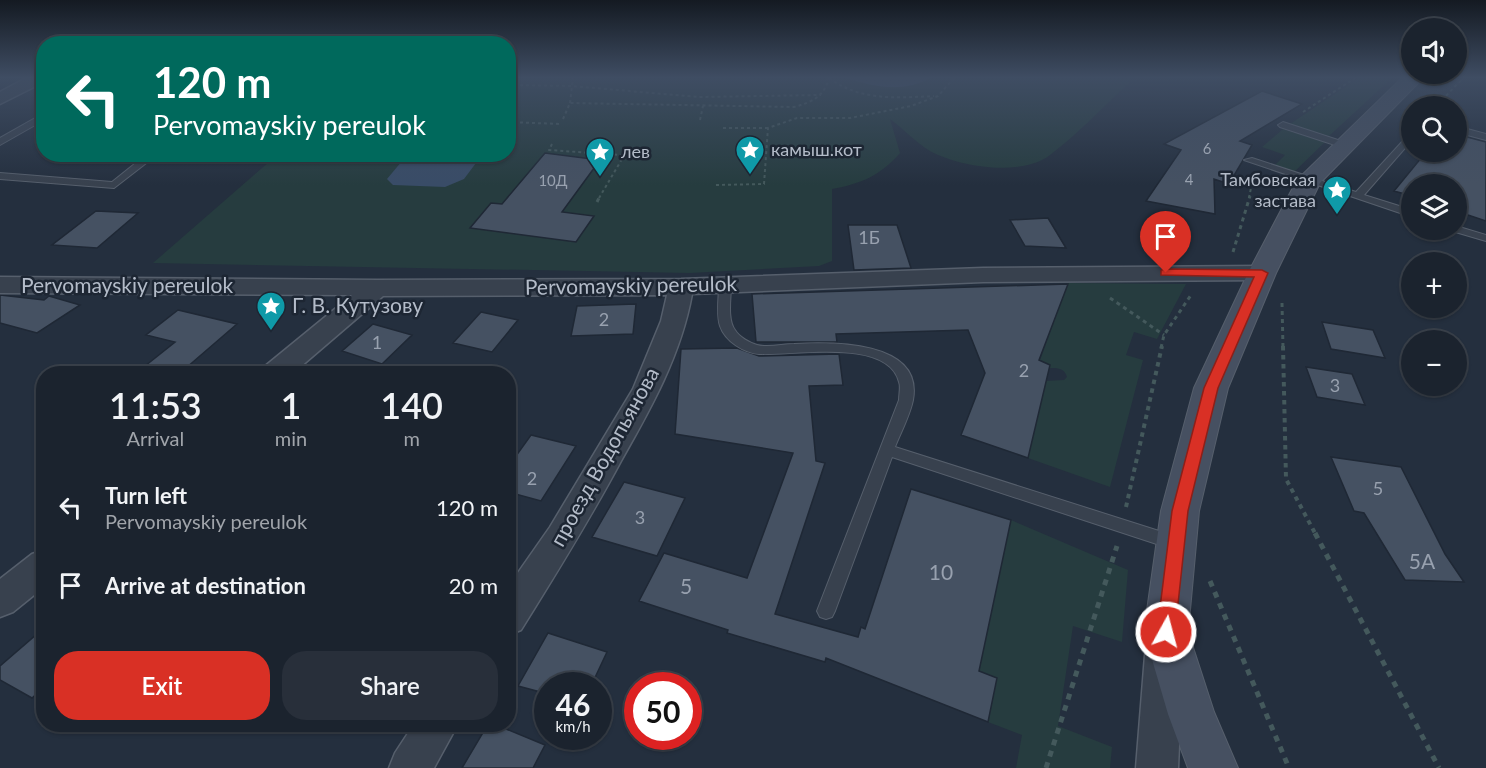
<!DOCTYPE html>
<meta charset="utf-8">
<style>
:root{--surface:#1b232e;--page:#282f3a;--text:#f1f3f6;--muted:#a0a4aa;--line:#39404a;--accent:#d93025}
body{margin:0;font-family:Lato,sans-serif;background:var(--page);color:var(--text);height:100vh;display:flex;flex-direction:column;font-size:22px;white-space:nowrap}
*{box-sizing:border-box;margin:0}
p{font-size:20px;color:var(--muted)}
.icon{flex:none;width:33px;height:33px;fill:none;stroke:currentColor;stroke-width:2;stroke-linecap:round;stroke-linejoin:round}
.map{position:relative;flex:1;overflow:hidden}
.panel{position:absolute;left:36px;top:366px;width:480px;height:366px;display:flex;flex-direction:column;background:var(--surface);border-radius:24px;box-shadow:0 2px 4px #0004,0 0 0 2px var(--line)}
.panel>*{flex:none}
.banner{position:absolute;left:36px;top:36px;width:480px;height:126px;border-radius:24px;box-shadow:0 2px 4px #0004,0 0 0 2px var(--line);background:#00695c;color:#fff;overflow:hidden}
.tools{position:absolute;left:1401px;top:18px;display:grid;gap:12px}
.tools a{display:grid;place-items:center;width:66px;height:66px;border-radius:50%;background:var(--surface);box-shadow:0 2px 4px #0004,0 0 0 2px var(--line);font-size:30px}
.speed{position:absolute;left:534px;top:672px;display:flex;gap:12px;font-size:30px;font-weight:700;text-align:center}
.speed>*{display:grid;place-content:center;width:78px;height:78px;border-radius:50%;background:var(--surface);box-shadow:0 2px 4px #0004,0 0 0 2px var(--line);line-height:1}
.speed small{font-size:15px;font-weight:400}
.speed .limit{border:9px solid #d22;background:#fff;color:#111}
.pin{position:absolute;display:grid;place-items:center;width:51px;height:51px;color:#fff;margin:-62px -26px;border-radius:50% 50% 50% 0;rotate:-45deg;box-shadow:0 0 6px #0007}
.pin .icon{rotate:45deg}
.me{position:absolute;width:66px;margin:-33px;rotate:7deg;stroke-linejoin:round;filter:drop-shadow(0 0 4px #0008)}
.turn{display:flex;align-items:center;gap:21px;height:126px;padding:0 18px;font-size:27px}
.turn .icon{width:78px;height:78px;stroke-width:2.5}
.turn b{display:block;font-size:42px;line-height:51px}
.eta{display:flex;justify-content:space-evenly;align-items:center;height:102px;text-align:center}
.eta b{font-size:36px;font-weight:600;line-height:42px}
.action{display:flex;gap:12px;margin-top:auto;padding:12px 18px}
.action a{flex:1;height:69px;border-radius:24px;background:var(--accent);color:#fff;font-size:24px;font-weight:600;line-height:69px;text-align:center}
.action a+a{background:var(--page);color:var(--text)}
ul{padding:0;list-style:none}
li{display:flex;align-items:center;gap:18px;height:78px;padding:0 18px}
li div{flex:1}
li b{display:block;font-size:22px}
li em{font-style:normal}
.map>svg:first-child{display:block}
.green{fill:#263c3f}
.water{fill:#394c67}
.building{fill:#455162;stroke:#1f2835;stroke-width:1.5}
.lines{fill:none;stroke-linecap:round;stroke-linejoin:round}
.lane-casing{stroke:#565f6c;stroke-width:2}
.street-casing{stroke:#565f6c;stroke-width:3}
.secondary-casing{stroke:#565f6c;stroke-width:2}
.path-far3{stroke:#44595c;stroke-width:2;stroke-dasharray:3 3;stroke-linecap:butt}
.path-far2{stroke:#44595c;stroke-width:3;stroke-dasharray:4 4;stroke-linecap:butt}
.path-far1{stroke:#44595c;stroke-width:4;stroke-dasharray:4.5 4.5;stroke-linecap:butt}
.path{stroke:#44595c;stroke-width:5;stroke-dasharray:6 6;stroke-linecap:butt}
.lane{fill:#38414e;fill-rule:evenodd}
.street{fill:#38414e;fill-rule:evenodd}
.secondary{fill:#465061;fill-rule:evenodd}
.route{fill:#d93025;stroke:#8d1f18;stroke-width:1.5}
.labels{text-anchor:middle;stroke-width:5;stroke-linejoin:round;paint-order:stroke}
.far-number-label{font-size:15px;fill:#98a1af}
.far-poi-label{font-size:18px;fill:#b4bcc9;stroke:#1d2633;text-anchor:start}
.number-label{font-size:18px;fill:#98a1af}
.street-label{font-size:21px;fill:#b4bcc9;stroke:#1d2633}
.poi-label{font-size:21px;fill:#b4bcc9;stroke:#1d2633;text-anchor:start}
.near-number-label{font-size:21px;fill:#98a1af}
</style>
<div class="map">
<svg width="1486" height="768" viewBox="0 0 1486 768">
<rect width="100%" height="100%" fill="#242f3e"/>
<path class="green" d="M509 78H1130L1129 83C1103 107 1078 134 1050 155 1022 177 959 167 930 151 915 142 904 129 890 119L900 153C881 175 861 184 832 189V261L819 266 690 273 153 263 277 155 508 154Z
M1359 78H1392L1329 136 1290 124Z
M1283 129 1325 142 1293 173 1274 166 1285 155 1262 147Z
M1068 283 1186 284 1157 339 1134 332 1126 355 1143 360 1110 487 1028 458 1046 381 1064 380 1067 377C1064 365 1051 368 1042 369L1039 363Z
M1011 520 1128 570 1122 642 1073 626 1058 726 1112 747 1110 768H1016L1022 735 988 722 979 671Z"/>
<path class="water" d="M846 78H930C904 93 874 87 846 78Z
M407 155V154L482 155 464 179 445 187 393 185 387 179Z"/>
<path class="building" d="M1262 91 1302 104 1240 141 1252 145 1229 184 1214 179 1215 214 1146 201 1181 150 1164 144Z
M1456 134 1486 142V221L1456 211V184H1412V196L1394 191 1426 152H1456Z
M545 153 600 160 562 212 594 216 576 242 470 228 491 203 502 204Z
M96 211 138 213 97 248 52 245Z
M1048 218 1066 248 1025 246 1010 220Z
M848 225H897L911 268 854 270Z
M1068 284 1039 360 1050 365 1028 458 961 435 985 373 968 330 836 334 837 342H756L752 294Z
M0 295 44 300 49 296 80 305 37 333 0 323Z
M636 304 633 334 571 336 577 306Z
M178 310 237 324 179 374 145 366 175 342 146 335Z
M481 312 518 320 492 352 453 343Z
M1322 322 1373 330 1385 358 1331 349Z
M373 324 412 335 382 364 342 351Z
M737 348 759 356 839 354 843 385 809 386 816 461 825 463 775 614 858 637 861 627 865 629 911 489 1011 520 979 671 997 678 988 722 826 658 825 662 727 633 728 630 639 601 664 553 747 578 793 453 675 434 681 349Z
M1306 367 1352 374 1365 405 1317 397Z
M531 435 576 446 541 501 508 492V467Z
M1331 457 1401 467 1445 554 1464 582 1405 580 1364 513 1354 511Z
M624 482 685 498 657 556 592 537Z
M44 628V687L32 698 0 680V666Z
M548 633 607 652 591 686H548V694L518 686Z
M488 724H494L545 745 533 768H462Z"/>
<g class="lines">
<g class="lane-casing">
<path id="lane" d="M44 113V120L0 145V138Z
M1283 122 1347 143 1349 145 1341 147 1280 127 1278 125Z
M1456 126 1486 134V140L1456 132Z
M1412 131V140L1364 195 1412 210V217L1244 160 1252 158 1356 192Z
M147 154H158L114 188 0 179V173L112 182Z
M1456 226 1486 235V241L1452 231 1451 230H1456Z
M725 281 731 285C731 298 727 319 735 330 739 337 750 343 757 345 768 348 783 344 794 344 831 342 924 340 913 400 910 415 901 432 895 447L1181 538 1183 543 1181 548 1175 550 892 457 835 611 832 617 826 619 820 617 817 611 899 400C899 394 901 387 899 382 888 337 792 356 759 354 744 353 725 341 720 326 716 314 719 298 719 285Z"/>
</g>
<g class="street-casing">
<path id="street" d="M26 78H44V82L0 104V92Z
M1262 266 1271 268 1274 273 1271 278 1262 280 983 282 692 294C681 355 651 408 621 461 590 519 556 574 521 630L508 635V587L550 527 633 389 661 321 667 295 383 296 292 374H260L264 367 352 295 0 293V277L377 280 681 279 983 268Z
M44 550V587L13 612 0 617V579L32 554Z
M1164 637 1178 642 1183 655 1178 768H1136L1145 655 1150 642Z
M414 724H458L434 768H389L395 753Z"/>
</g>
<g class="secondary-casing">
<path id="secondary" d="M1402 78H1423L1320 183 1276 273 1228 388 1199 511 1188 632 1214 712 1238 768H1188L1168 714 1144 632 1161 511 1194 388 1248 273 1297 180Z"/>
</g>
<path class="path-far3" d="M829 78C860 101 897 98 934 96
M508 85 572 86 698 97 821 95
M1442 100 1463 78
M570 103 573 78
M1303 112 1355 78
M563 119 570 103 794 107C812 102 824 97 829 78
M700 120 703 106
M508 122 561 124
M723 128H768
M552 144 549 150 649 157
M352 156 354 154
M716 185 764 184 768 128 797 118H850L911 106 938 96 954 78
M599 198 625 154
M1249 198 1253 178"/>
<path class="path-far2" d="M597 202 600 196
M1233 252 1250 196
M1110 298 1164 335
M1282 303 1283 348
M1161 348 1164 335 1191 295"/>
<path class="path-far1" d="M1283 346 1286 479 1316 535
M1126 507 1162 346"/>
<path class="path" d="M1315 533 1439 768
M1210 581 1289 768
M1046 768 1117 546"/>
<use href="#lane" class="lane"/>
<use href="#street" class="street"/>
<use href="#secondary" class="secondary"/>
</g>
<linearGradient id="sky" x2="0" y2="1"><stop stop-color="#141a22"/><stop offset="0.42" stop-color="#3f4d63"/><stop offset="1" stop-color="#3f4d63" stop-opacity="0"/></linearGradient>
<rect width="1486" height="185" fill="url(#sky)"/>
<path class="route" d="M1166 269 1262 270 1268 273 1218 388 1188 511 1175 632 1172 638 1166 641 1160 638 1157 632 1172 511 1204 388 1254 277 1161 275V270Z"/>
<defs>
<g id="sight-pin" transform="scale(1.5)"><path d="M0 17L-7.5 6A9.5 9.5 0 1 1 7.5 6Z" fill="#0f9aa8" stroke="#1d2633"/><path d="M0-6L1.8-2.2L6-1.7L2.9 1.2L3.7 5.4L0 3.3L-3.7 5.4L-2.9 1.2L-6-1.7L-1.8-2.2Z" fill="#fff"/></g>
</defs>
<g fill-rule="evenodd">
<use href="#sight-pin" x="750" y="150"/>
<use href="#sight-pin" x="600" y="152"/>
<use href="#sight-pin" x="1337" y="190"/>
<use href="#sight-pin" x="271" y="306"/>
</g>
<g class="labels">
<g class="far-number-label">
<text x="1207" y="154">6</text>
<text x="1189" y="185">4</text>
<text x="553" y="186">10Д</text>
</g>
<g class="far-poi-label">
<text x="771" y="156">камыш.кот</text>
<text x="621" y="158">лев</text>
<text x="1316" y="186" text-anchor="end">Тамбовская<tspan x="1316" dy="21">застава</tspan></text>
</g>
<g class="number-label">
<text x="869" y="244">1Б</text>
<text x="604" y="326">2</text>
<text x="377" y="349">1</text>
<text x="1024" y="377">2</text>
<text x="1335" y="392">3</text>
<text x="532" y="485">2</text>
<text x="1378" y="495">5</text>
<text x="640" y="524">3</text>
</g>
<g class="street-label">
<text x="127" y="293">Pervomayskiy pereulok</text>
<text transform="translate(631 286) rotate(-1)" y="7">Pervomayskiy pereulok</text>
<text transform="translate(605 457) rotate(-61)" y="7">проезд Водопьянова</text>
</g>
<g class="poi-label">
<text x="292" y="313">Г. В. Кутузову</text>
</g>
<g class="near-number-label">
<text x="1422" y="569">5А</text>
<text x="941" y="580">10</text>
<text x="686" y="594">5</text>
</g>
</g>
</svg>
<div class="tools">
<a><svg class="icon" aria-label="sound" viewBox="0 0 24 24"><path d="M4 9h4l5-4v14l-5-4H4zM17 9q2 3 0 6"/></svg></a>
<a><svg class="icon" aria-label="search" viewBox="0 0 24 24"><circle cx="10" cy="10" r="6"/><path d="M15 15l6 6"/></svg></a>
<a><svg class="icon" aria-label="layers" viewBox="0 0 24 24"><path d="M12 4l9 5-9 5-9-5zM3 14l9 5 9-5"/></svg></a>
<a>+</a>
<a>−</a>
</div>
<div class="speed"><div>46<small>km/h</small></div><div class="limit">50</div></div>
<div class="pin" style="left:1166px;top:273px;background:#d93025"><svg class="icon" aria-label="arrive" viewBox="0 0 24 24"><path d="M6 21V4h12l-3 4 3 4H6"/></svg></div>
<svg class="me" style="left:1166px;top:632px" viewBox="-20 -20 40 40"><circle r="17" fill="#d93025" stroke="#fff" stroke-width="3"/><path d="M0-11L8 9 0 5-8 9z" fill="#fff"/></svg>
<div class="banner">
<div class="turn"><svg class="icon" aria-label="left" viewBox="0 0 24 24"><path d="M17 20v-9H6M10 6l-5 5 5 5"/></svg><div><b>120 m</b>Pervomayskiy pereulok</div></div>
</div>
<section class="panel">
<div class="eta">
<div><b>11:53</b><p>Arrival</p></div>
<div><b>1</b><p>min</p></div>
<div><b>140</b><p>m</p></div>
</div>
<ul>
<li><svg class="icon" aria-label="left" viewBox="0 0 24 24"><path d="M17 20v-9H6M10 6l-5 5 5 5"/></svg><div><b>Turn left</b><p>Pervomayskiy pereulok</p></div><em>120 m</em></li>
<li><svg class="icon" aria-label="arrive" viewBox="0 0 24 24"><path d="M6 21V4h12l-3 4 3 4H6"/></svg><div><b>Arrive at destination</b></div><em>20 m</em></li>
</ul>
<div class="action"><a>Exit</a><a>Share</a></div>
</section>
</div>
